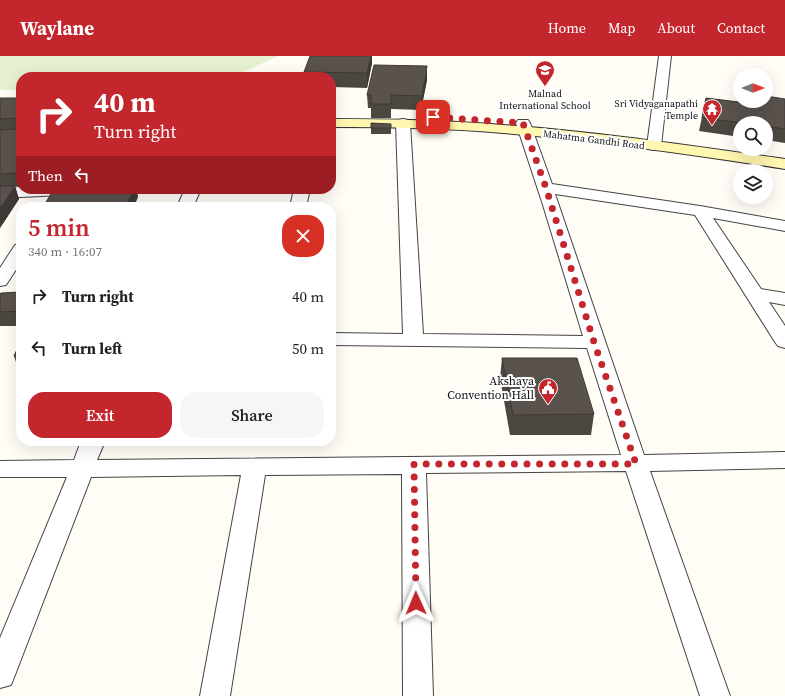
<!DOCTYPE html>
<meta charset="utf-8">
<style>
:root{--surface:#fff;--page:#f6f6f6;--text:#222;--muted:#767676;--accent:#c4262e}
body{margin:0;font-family:"Source Serif 4",serif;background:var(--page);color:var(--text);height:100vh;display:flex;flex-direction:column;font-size:15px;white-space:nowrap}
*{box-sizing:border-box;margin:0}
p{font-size:13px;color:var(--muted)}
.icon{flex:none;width:22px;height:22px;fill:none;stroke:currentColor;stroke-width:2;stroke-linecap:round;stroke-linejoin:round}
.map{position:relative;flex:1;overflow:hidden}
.details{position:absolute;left:16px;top:146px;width:320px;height:244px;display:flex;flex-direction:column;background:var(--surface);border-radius:16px;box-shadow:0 4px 16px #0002}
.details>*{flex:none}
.top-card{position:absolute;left:16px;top:16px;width:320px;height:122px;border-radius:16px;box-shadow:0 4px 16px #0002;background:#c4262e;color:#fff;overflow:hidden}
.needle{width:26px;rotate:90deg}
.controls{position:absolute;left:733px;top:12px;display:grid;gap:8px}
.controls a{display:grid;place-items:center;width:40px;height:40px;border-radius:50%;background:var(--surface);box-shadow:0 4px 16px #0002;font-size:20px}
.pin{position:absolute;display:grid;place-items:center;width:34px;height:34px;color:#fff;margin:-17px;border-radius:8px;box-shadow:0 2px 6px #0006}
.me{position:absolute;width:44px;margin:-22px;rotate:359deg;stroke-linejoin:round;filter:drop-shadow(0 0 3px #0008)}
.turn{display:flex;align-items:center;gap:14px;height:84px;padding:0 12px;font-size:18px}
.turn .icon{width:52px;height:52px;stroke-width:2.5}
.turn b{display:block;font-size:28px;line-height:34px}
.then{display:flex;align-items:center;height:38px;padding:0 12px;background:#0003;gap:8px;font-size:15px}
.round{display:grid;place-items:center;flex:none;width:42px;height:42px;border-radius:16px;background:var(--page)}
.head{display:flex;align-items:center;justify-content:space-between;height:68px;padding:0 12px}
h1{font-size:24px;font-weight:600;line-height:30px;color:var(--accent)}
.primary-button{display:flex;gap:8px;margin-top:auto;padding:8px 12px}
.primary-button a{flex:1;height:46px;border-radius:16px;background:var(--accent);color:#fff;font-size:16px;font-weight:600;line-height:46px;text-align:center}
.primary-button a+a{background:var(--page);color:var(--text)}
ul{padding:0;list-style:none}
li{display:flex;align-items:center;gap:12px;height:52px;padding:0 12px}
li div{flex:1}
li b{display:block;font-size:15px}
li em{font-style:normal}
header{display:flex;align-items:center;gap:24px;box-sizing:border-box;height:56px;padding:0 20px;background:var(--accent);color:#fff}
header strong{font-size:19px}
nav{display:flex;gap:22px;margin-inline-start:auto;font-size:14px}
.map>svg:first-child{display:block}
.pitch{fill:#e6f2cf}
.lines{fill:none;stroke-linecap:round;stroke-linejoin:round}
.street-casing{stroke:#444;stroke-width:2}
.secondary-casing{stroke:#333;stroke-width:2}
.street{fill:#fff;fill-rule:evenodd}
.secondary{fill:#fff6b0;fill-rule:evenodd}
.wall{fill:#4d4742}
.shaded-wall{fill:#3f3936}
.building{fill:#5a524d;stroke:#3f3936}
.route{stroke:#c4262e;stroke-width:7;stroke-dasharray:0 12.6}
.labels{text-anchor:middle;stroke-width:4;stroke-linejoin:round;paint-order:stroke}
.far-poi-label{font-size:10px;fill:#111;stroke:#fff}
.far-street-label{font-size:10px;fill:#111;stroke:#fff}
.poi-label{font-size:12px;fill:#111;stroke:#fff;text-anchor:end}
</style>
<header>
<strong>Waylane</strong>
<nav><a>Home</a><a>Map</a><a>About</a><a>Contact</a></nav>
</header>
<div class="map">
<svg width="785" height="640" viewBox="0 0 785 640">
<rect width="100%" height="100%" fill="#fffdf5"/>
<path class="pitch" d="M0 0H278L246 15 220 21H21V34H0Z"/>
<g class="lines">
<g class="street-casing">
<path id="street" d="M659 0H671L661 90 659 93 654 94 649 93 647 90Z
M403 63 408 64 410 67 423 278 583 280 543 149 516 67 518 64H528L530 67 552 128 700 150 785 165V175L713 162 761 233 785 237V249L769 246 785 270V292L778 290 775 286 695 159 555 138 644 399 785 396V412L650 415 730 640H700L626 415 426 417 433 640H403L402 418 265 419 230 640H200L241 419 91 421 15 619 11 629 0 632V582L67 421H0V405L74 404 81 385H105L97 404 621 399 587 292 331 289V277L403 278 396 67 398 64Z
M21 131V133H91L88 136 83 138 0 142V132Z
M185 133H201L193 151H177Z
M294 133H310L306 151H290Z
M21 188V206L6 229 0 230V212L15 189Z"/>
</g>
<g class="secondary-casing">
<path id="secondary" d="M331 63C388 63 446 64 503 69 598 76 691 90 785 103V113C691 98 598 85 503 77 446 72 388 71 331 71Z"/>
</g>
<use href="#street" class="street"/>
<use href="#secondary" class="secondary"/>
</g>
<path class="wall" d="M372 7 367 32 331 31V21H304V16Z
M427 24 421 54 391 53V62H371V52H368L367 39Z
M0 42H21V130H15L19 143 0 172Z
M706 42 746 47V45H766L785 43V87L766 84V67H740V81L699 75Z
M371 67 391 68V78H371Z
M21 236V270H0V238Z
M21 285V314L19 315 14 300Z
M502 302 594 358 591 379H510L500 322Z"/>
<path class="shaded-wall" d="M371 0H372V7L367 32V17Z
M427 10V24L421 54 422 40Z
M15 130 19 143 0 172V153Z
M134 133H137L138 141 134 151H125Z"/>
<path class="building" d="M310 0H371L367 17 304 16Z
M374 9 427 10 422 40 391 39V48H371V39H367Z
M766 40 785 43V73L766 70V67H743L702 62 706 42 747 47V45H766Z
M0 42H21V119H19L17 117 0 118V74L18 73 19 71V63L18 62 0 63Z
M371 67 391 68V72H371Z
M0 130H15L0 153Z
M54 133H134L125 151H43Z
M21 236V255L0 256V238L1 237Z
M21 285V299L14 300Z
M502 302H577L594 358 513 359Z"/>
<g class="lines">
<path class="route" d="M416 547 414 408H636L594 286 546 132 523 67 433 61"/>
</g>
<defs>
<g id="school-pin" transform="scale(1)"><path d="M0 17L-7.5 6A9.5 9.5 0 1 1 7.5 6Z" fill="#c4262e" stroke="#fff"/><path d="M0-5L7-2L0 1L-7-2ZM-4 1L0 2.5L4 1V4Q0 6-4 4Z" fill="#fff"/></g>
<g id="temple-pin" transform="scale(1)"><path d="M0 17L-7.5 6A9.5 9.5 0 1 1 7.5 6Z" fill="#c4262e" stroke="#fff"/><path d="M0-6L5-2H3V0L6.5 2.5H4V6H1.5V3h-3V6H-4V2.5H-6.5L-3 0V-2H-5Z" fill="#fff"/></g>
<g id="civic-pin" transform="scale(1)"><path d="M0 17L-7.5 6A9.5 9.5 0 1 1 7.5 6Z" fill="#c4262e" stroke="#fff"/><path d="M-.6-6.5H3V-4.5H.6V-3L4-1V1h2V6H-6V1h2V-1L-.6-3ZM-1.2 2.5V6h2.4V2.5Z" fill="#fff"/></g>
</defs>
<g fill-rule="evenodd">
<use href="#school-pin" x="545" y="14"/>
<use href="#temple-pin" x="712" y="53"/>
<use href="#civic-pin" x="548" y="332"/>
</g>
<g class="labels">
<g class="far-poi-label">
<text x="545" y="41">Malnad<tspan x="545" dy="12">International School</tspan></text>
<text x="698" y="51" text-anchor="end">Sri Vidyaganapathi<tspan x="698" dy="12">Temple</tspan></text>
</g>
<g class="far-street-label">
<text transform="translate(594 83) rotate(7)" y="4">Mahatma Gandhi Road</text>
</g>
<g class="poi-label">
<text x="534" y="329">Akshaya<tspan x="534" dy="14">Convention Hall</tspan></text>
</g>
</g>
</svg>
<div class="controls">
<a><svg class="needle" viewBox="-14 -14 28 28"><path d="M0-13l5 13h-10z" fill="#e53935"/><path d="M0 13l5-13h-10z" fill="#767676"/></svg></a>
<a><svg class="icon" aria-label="search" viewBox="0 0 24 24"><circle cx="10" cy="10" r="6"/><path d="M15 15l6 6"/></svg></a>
<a><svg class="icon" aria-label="layers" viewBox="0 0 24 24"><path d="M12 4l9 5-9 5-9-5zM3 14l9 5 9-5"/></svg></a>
</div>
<div class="pin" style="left:433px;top:61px;background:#d93025"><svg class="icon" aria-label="arrive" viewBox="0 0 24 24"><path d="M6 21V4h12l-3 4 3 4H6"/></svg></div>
<svg class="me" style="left:416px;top:547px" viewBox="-20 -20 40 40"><path d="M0-17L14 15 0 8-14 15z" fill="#c4262e" stroke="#fff" stroke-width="4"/></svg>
<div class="top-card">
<div class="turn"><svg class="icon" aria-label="right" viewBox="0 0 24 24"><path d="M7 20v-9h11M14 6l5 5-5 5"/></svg><div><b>40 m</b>Turn right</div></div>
<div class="then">Then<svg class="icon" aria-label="left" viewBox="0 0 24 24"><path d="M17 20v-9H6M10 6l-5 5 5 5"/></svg></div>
</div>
<section class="details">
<div class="head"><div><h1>5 min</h1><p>340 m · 16:07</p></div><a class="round" style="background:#d93025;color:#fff"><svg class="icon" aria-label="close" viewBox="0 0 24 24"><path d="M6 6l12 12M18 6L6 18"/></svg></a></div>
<ul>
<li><svg class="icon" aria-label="right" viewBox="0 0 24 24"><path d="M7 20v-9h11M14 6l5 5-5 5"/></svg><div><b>Turn right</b></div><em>40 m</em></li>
<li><svg class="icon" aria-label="left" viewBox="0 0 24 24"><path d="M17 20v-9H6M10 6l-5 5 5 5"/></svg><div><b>Turn left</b></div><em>50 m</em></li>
</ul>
<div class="primary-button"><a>Exit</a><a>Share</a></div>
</section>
</div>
